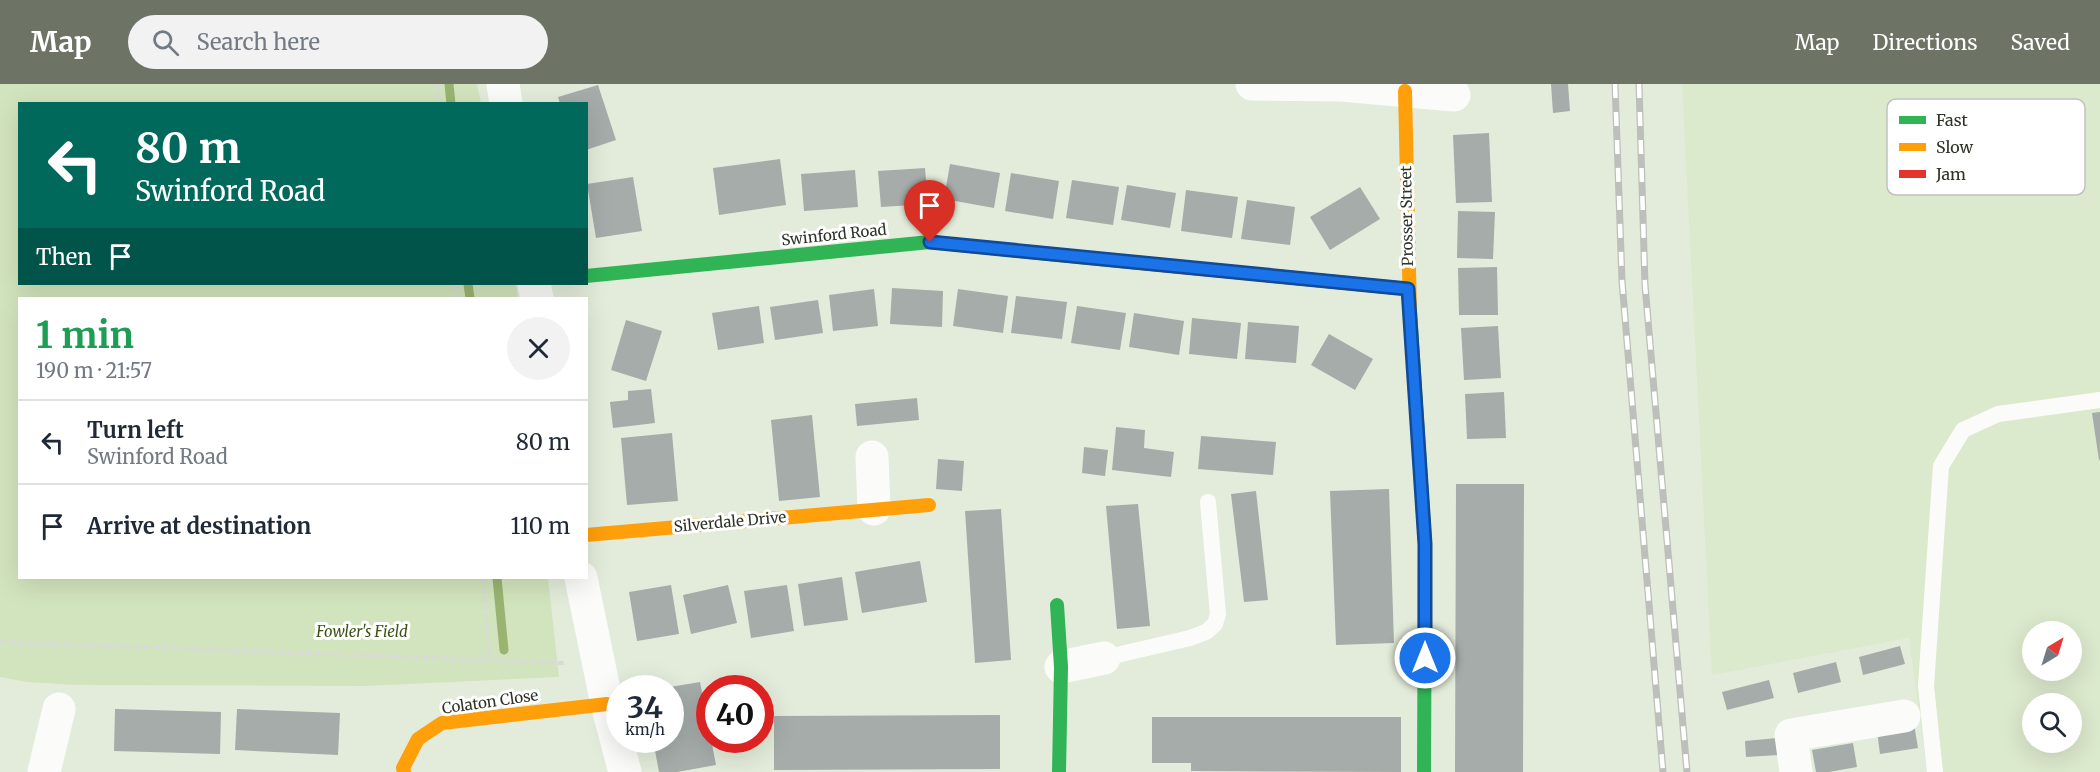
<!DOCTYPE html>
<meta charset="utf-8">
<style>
:root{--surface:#fff;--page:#f2f2f3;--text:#1f2937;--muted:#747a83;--line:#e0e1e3;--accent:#6d7466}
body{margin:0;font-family:Merriweather,serif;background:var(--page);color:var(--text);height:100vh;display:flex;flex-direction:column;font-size:22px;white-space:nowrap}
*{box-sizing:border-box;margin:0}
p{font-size:20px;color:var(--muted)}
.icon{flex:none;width:33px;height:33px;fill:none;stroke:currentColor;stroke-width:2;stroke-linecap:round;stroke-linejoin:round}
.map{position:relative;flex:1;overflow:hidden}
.side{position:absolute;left:18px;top:213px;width:570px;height:282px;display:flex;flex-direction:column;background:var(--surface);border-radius:0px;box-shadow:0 6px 24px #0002}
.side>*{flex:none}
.top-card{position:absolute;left:18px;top:18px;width:570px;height:183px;border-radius:0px;box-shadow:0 6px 24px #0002;background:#00695c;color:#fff;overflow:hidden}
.needle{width:39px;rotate:38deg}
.controls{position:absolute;left:2022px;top:537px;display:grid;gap:12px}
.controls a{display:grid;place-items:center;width:60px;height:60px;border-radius:50%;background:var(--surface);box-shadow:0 6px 24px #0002;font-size:30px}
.speed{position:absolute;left:606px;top:591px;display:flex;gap:12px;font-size:30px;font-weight:700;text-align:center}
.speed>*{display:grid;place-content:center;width:78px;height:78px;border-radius:50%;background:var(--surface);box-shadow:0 6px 24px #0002;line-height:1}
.speed small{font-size:15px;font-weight:400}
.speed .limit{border:9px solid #d22;background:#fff;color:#111}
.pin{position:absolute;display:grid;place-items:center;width:51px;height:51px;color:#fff;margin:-62px -26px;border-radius:50% 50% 50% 0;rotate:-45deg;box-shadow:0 0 6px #0007}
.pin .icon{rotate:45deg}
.me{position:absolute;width:66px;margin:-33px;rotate:0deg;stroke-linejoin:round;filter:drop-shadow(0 0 4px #0008)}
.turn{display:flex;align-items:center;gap:21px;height:126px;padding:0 18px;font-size:27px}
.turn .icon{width:78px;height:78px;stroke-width:2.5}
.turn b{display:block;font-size:42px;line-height:51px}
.then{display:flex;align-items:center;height:57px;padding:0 18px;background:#0003;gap:12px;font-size:22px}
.round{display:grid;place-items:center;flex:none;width:63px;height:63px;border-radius:32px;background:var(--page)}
.headline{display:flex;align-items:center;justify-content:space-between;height:102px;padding:0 18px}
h1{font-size:36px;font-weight:700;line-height:45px;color:#1e9e55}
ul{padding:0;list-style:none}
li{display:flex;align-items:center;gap:18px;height:84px;padding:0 18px;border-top:2px solid var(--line)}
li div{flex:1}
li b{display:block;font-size:22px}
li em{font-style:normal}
header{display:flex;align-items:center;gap:36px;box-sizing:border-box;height:84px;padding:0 30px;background:var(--accent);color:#fff}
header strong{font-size:28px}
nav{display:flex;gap:33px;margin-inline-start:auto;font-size:21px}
.search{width:420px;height:54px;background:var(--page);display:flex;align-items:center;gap:15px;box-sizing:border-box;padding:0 21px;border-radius:33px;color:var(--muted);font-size:22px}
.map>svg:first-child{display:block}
.built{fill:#dbe9cc;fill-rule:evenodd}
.green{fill:#d2e4bd}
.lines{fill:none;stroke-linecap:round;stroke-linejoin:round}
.stream{stroke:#99b471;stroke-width:9}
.building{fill:#a5aca9}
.path{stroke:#d8dbd5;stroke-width:4;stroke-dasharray:6 3;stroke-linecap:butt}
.lane{stroke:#fbfcf9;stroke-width:16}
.street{stroke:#fbfcf9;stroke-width:33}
.fast{stroke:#30b455;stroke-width:14}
.slow{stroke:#ff9f0a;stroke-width:14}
.jam{stroke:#e5322d;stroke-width:14}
.rail-casing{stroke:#bdbfbb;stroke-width:7}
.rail{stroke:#fff;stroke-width:4.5;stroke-dasharray:14;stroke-linecap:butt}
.route-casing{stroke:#114b97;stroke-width:15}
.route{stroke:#1a73e8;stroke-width:10}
.labels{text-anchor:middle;stroke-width:6;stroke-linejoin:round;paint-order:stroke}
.street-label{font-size:15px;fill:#2e3327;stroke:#fff}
.park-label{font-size:15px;font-style:italic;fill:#3b5213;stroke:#fff}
.key{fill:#fff;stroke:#c0c2be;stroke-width:1.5}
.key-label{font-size:16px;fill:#2e3327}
</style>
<header>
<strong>Map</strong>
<div class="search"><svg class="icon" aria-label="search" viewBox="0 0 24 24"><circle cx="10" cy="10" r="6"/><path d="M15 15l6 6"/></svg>Search here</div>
<nav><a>Map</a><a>Directions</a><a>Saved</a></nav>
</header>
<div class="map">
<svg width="2100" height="688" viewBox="0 0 2100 688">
<rect width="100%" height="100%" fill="#e3ecda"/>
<path class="built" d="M1682 0H2100V688H1927L1909 554 1712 591ZM2032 548H2072V586H2032ZM2032 620H2072V658H2032Z"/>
<path class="green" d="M0 0H477L481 19 20 20V200H516L518 214H20V494H548L559 593 365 602 76 601 27 598 0 593Z"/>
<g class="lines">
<path class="stream" d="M449 0 451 20
M468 200 470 214
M497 494 504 566"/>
</g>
<path class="building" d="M1551 0H1568L1570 27 1553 29Z
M598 1 616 56 586 66V20H560L558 13Z
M1489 49 1492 118 1456 119 1453 51Z
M780 75 786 121 719 131 713 84Z
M950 80 1000 89 994 124 944 115Z
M925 84 928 120 881 123 878 87Z
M855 86 858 123 804 127 801 90Z
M1011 89 1059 97 1053 135 1005 127Z
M633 93 642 147 596 154 587 100Z
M1072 96 1119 103 1113 141 1066 134Z
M1127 101 1176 109 1170 144 1121 136Z
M1360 103 1380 135 1330 166 1310 133Z
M1186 106 1238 113 1232 154 1181 147Z
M1247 116 1295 123 1290 161 1241 155Z
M1458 127 1495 128 1493 175 1457 174Z
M1497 183 1498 231H1459L1458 184Z
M892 204 943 207 942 243 890 240Z
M874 205 878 242 833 247 829 211Z
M958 205 1008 212 1003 249 953 242Z
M1016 212 1067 218 1062 255 1011 249Z
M818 216 823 249 775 256 770 223Z
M759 222 764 259 718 266 712 229Z
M1077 222 1126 229 1120 266 1071 259Z
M1134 229 1184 237 1179 271 1129 263Z
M1192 234 1241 239 1237 275 1189 270Z
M626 236 662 247 646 297 611 286Z
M1248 238 1299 242 1296 279 1245 275Z
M1498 242 1501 294 1464 296 1461 244Z
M1329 250 1373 275 1355 306 1311 281Z
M651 305 655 339 613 344 610 318 628 316V307Z
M1504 308 1506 354 1467 355 1465 310Z
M917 314 919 336 857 342 855 320Z
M2100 328V376H2099L2092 329Z
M812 331 820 413 779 417 771 336Z
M1116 343 1145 346 1144 364 1174 368 1171 393 1112 386Z
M672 349 678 417 627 421 621 354Z
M1201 352 1276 358 1273 391 1198 385Z
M1084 363 1108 366 1105 392 1082 389Z
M938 375 964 377 962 407 936 405Z
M1456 400H1524L1523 688H1455Z
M1389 405 1394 559 1336 561 1330 407Z
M1256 407 1268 516 1244 518 1231 410Z
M1138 420 1150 542 1117 545 1106 422Z
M1001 425 1011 576 975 579 965 427Z
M920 477 927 518 862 529 855 488Z
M842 493 848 536 804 542 798 500Z
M671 501 679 550 637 557 629 508Z
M728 501 737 539 691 550 683 511Z
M787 501 794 547 751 554 744 507Z
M1900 562 1905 580 1863 591 1859 573Z
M1836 578 1841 598 1798 609 1793 589Z
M1769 596 1774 614 1727 626 1722 608Z
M700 598 716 681 677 688H659L653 656H670V603Z
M760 609H763L767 648 760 649Z
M115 625 221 628 220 670 114 667Z
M237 625 340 629 338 671 235 666Z
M1000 631V685L774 686V632Z
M1152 633H1401V688L1191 687V679H1152Z
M1914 640 1918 664 1880 670 1877 647Z
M1777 654 1779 671 1746 673 1745 657Z
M1853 659 1857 683 1829 688H1816L1812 666Z"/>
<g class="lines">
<path class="path" d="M437 0 439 20
M456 200 457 214
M483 494 490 576
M0 558 566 579"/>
<path class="lane" d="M1104 574 1190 554 1206 548 1215 540 1218 530 1208 418
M1935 688 1926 602 1941 382 1963 346 1998 330 2100 316"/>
<path class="street" d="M503 0 506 20
M1252 0 1342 1 1454 11
M534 200 537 214
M872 373 874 425
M581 494 607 620 625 688
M1061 583 1104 574
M44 688 59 625
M1796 688 1791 651 1904 632"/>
<path class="fast" d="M586 192 930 158 1130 178
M1410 228 1425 460 1424 688
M1057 521 1061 583 1059 688"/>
<path class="slow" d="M1405 7 1410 228
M586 451 929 421
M404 688 403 684 418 655 442 639 607 620"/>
<path class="jam" d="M1130 178 1408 205"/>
<g class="rail-casing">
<path id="rail" d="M1615 0 1622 197 1663 688
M1639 0 1645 201 1687 688"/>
</g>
<use href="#rail" class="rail"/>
</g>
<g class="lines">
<g class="route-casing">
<path id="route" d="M930 158 1408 205 1425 460V574"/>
</g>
<use href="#route" class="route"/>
</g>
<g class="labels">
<g class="street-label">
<text transform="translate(1407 132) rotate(-91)" y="5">Prosser Street</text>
<text transform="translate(834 151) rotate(-6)" y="5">Swinford Road</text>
<text transform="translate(730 438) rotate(-5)" y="5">Silverdale Drive</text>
<text transform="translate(490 618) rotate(-8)" y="5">Colaton Close</text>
</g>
<g class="park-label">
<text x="362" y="553">Fowler's Field</text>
</g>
</g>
<rect x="1887" y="15" width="198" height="96" rx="9" class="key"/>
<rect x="1899" y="32" width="27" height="8" fill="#30b455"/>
<rect x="1899" y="59" width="27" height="8" fill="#ff9f0a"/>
<rect x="1899" y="86" width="27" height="8" fill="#e5322d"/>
<g class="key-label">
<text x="1936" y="42">Fast</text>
<text x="1936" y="69">Slow</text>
<text x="1936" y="96">Jam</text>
</g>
</svg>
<div class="controls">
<a><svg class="needle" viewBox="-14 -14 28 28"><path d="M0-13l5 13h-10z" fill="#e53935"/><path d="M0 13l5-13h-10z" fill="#747a83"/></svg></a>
<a><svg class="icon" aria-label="search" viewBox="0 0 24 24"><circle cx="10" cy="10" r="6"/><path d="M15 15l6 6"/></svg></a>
</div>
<div class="speed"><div>34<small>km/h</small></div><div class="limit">40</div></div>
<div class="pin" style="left:930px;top:158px;background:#d93025"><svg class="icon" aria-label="arrive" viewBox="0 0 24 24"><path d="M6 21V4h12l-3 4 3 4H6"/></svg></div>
<svg class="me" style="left:1425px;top:574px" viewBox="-20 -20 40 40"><circle r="17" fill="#1a73e8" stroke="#fff" stroke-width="3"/><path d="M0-11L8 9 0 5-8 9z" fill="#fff"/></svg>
<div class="top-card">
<div class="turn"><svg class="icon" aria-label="left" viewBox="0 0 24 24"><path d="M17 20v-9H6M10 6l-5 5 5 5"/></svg><div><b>80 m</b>Swinford Road</div></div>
<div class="then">Then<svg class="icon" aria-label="arrive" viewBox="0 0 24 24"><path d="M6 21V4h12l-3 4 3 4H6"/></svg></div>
</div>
<section class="side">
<div class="headline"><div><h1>1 min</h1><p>190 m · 21:57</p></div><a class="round"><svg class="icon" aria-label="close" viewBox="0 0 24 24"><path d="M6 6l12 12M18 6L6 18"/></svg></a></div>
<ul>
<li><svg class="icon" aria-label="left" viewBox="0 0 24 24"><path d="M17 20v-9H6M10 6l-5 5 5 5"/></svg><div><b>Turn left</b><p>Swinford Road</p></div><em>80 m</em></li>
<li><svg class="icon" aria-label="arrive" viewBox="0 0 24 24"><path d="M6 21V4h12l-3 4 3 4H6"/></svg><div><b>Arrive at destination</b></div><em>110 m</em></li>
</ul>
</section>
</div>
